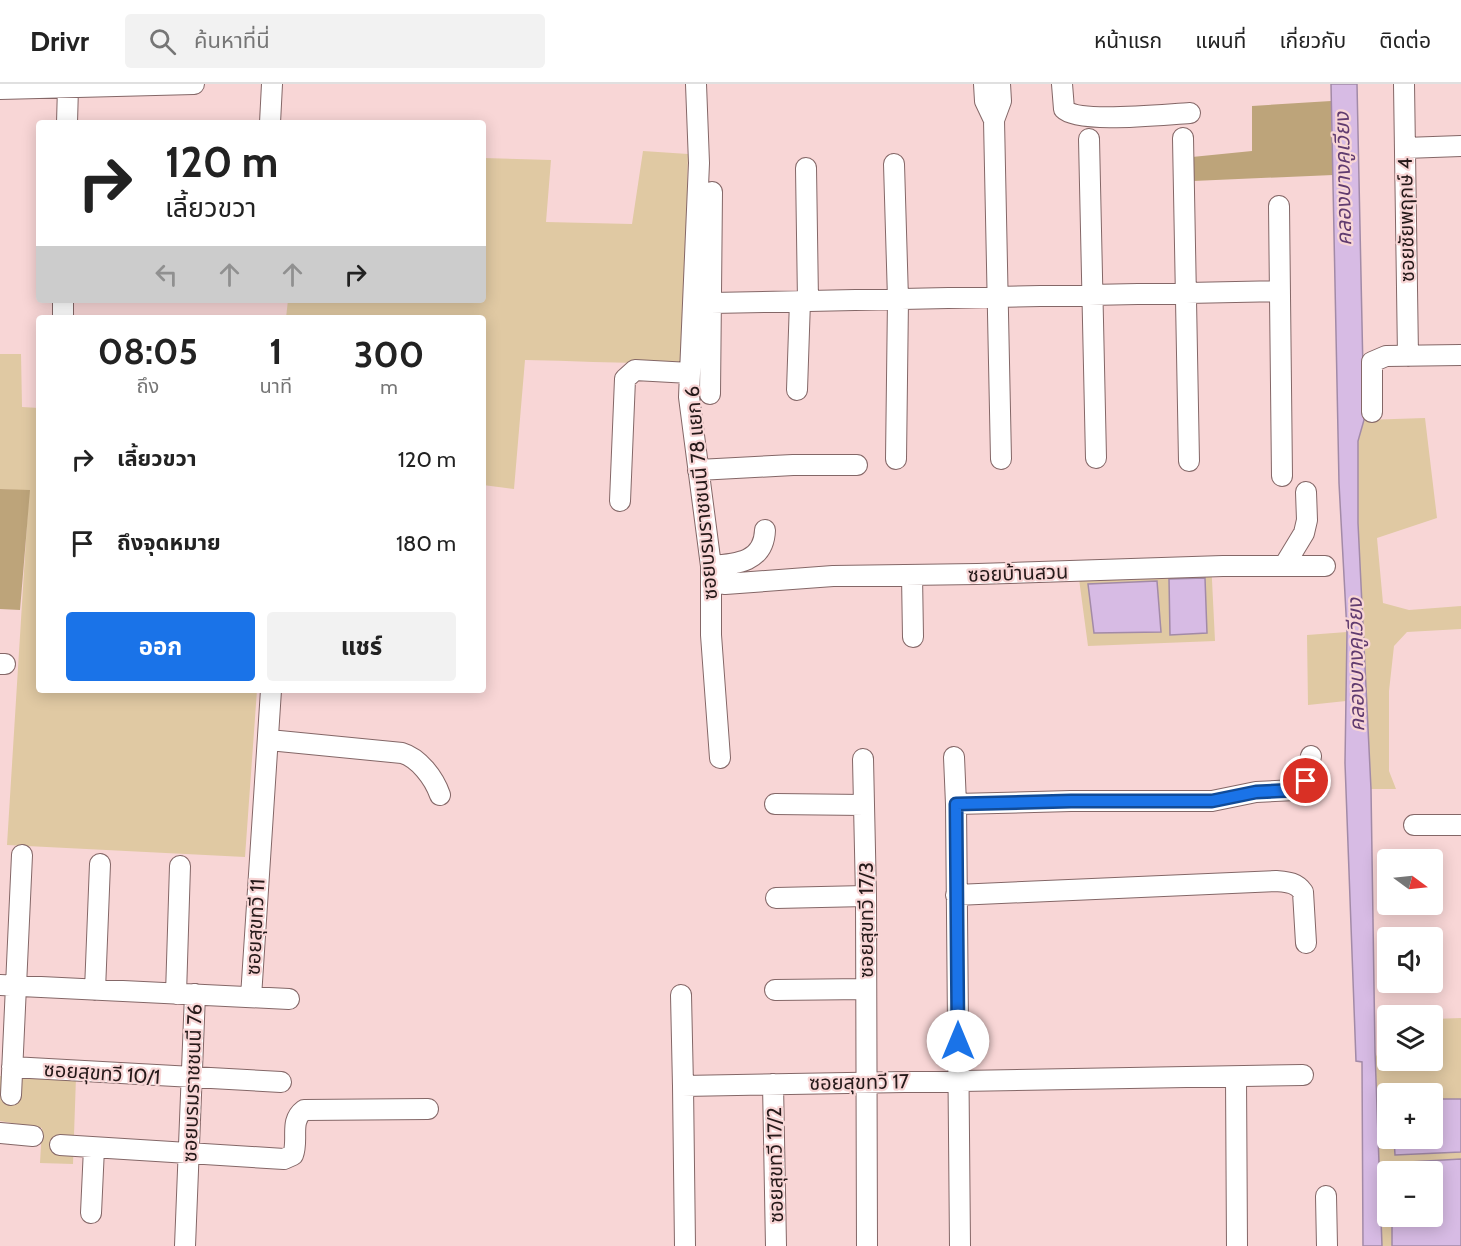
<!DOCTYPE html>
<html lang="th">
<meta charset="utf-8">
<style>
:root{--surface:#fff;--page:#f2f2f2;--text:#222;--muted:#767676;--line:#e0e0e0;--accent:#1a73e8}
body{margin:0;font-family:Cabin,"Noto Sans Thai",sans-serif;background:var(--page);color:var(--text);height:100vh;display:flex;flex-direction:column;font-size:22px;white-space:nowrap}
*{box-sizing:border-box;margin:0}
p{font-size:20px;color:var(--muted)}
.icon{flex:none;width:33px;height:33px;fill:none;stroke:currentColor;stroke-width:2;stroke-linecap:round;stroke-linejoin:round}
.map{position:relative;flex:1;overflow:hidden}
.drawer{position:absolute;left:36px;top:231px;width:450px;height:378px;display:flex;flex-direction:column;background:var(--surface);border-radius:6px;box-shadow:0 3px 15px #0003}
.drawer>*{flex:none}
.guide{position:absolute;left:36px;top:36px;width:450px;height:183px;border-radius:6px;box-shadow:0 3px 15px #0003;background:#fff;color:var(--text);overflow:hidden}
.needle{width:39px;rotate:105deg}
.buttons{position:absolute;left:1377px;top:765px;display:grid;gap:12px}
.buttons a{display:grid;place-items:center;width:66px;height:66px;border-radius:6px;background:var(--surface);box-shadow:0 3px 15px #0003;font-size:30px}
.pin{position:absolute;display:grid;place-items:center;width:51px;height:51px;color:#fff;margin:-26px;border:3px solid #fff;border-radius:50%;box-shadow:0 2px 6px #0007}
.me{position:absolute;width:66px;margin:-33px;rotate:0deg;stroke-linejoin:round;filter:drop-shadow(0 0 4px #0008)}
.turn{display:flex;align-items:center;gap:21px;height:126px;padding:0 30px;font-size:27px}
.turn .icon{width:78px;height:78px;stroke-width:2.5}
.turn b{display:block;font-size:42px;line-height:51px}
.lanes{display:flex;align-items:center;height:57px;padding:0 30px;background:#0003;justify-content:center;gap:30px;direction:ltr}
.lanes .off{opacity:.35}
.eta{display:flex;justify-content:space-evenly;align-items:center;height:102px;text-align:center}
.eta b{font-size:36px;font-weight:700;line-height:42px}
.cta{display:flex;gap:12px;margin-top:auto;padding:12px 30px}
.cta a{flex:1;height:69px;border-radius:6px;background:var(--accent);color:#fff;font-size:24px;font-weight:700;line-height:69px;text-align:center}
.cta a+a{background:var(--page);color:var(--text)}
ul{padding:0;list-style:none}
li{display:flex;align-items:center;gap:18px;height:84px;padding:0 30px}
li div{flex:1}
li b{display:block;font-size:22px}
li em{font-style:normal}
header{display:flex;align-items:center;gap:36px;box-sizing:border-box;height:84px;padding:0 30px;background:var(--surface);border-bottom:2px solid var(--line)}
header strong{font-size:28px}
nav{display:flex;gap:33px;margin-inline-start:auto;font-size:21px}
.search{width:420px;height:54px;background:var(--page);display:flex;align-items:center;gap:15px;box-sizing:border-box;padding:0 21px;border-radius:6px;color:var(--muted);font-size:22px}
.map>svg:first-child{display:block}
.green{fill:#e0c9a3}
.forest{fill:#bda47a}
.water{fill:#d7bbe4;stroke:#a28aa7;stroke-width:1.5}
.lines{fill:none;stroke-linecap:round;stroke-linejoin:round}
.minor-casing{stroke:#846767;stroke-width:22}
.minor{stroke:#fff;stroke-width:20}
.route-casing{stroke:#114b97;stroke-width:15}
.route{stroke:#1a73e8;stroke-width:10}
.labels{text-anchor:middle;stroke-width:4.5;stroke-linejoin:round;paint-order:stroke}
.street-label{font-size:20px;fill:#251919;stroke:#f8d6d6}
.water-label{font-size:21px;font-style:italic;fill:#603b6f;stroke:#f8d6d6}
</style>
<header>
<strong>Drivr</strong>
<div class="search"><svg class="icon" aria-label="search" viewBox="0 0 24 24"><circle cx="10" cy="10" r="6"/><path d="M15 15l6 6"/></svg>ค้นหาที่นี่</div>
<nav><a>หน้าแรก</a><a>แผนที่</a><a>เกี่ยวกับ</a><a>ติดต่อ</a></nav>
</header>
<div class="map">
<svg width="1461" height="1162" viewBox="0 0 1461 1162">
<rect width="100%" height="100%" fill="#f8d6d6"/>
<path class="green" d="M643 67 688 70 683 279C630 280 578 277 525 276L514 405 483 401V234H286L288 216H483V74L551 76 546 138 632 140Z
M0 270H21L22 323 39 324V606H257L245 773 7 761 29 407 0 405Z
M1425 334 1437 434 1377 454 1383 519 1409 526 1461 522V545L1407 548 1394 562 1389 607V687L1396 705H1371L1358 439V357L1364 336Z
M1211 476 1215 557 1088 562 1077 480Z
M1347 548 1346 617 1308 621 1307 551Z
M1461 934V1015H1433L1432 1010H1388V1054L1394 1055 1395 1071 1461 1068V1075L1409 1078 1393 1086 1392 1087 1388 1088V1132L1392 1133V1162H1382L1375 968 1382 985 1394 984 1398 977 1432 976 1433 935Z
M0 992 76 993 73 1080 40 1079 42 1044 0 1037Z"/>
<path class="forest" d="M1331 17 1333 91 1193 97 1192 73 1252 67V22Z
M0 405 30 406 20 526 0 525Z"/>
<path class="water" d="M1331 0H1357L1364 336 1358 357V439L1371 705 1375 968 1382 1162H1363L1362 978 1356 977 1345 679 1347 548 1339 399Z
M1205 494 1207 549 1170 551 1169 495Z
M1157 497 1161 548 1094 549 1088 500Z
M1433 1015H1461V1068L1395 1071 1394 1055 1432 1054Z
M1461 1075V1162H1392V1133L1432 1132V1088H1392V1086L1409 1078Z"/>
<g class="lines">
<g class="minor-casing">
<path id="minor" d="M696 0 699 79 689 313 711 482V551L720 674
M984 0 985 17 994 36
M1000 0 1001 17 994 36 1001 375
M1062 0 1064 25C1078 40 1167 30 1190 29
M1404 0 1408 272
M0 5 194 0
M67 39 68 3
M270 39 272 0
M1183 54 1189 377
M1089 55 1096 374
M1405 64 1461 62
M894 80 898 215 896 375
M806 84 808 217
M1279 122 1282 392
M711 219 1280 207
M63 234V216
M797 306 800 217
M710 310 712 108
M1372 328V278L1386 272 1461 271
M698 386 793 381H857
M620 417 625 295 635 286 690 289
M711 482C737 480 764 478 765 446
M1284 482 1304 449 1307 436 1306 408
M912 491 913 553
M712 497 725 500 833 492 977 490 1223 482H1325
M0 580H5
M269 656 402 669C419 674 434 694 440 711
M954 673 956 720 960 1162
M863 675 866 812 867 1162
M775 720 864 721
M956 720 1071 717H1212L1256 708 1295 706 1302 703 1306 697 1311 672
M1414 741H1461
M956 811 1276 797C1287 798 1296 798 1303 808L1306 859
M776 814 866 812
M0 901 289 915
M95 906 100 780
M775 906 866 905
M176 910 180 782
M681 911 683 1002
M251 913 271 606
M12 983 281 998
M1236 993 1237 1162
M773 1000 776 1162
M11 1011 22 771
M0 1049 33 1052
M60 1061 284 1075 293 1071C299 1055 289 1037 304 1026L428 1025
M1326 1112 1327 1162
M91 1129 94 1064
M185 1162 195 910
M685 1162 683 1002 1303 991"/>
</g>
<use href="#minor" class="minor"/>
</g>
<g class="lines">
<g class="route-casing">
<path id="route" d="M958 957 956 720 1071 717H1212L1256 708 1295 706 1302 704 1306 697"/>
</g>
<use href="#route" class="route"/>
</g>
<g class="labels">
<g class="street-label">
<text transform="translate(1406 136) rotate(-91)" y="7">ซอยชัยพฤกษ์ 4</text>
<text transform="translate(701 409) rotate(-95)" y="7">ซอยบรมราชชนนี 78 แยก 6</text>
<text transform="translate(1018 489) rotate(-2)" y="7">ซอยบ้านสวน</text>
<text transform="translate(866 836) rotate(-90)" y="7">ซอยสุขทวี 17/3</text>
<text transform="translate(255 843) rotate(-87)" y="7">ซอยสุขทวี 11</text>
<text transform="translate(102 989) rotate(4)" y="7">ซอยสุขทวี 10/1</text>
<text transform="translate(859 998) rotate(-1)" y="7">ซอยสุขทวี 17</text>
<text transform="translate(192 999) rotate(-88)" y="7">ซอยบรมราชชนนี 76</text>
<text transform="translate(775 1081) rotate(-91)" y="7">ซอยสุขทวี 17/2</text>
</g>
<g class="water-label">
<text transform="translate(1343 95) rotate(-91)" y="7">คลองบางคูเวียง</text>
<text transform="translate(1356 581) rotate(-91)" y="7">คลองบางคูเวียง</text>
</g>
</g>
</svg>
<div class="buttons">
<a><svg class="needle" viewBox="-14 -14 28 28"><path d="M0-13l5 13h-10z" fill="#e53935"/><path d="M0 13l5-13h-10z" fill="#767676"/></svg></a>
<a><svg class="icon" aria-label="sound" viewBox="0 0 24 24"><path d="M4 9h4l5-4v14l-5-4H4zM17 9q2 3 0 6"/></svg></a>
<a><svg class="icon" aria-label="layers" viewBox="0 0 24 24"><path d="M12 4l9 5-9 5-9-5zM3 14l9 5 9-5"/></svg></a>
<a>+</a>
<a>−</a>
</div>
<div class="pin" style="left:1306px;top:697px;background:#d93025"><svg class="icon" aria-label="arrive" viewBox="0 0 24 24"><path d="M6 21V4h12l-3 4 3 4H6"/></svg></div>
<svg class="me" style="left:958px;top:957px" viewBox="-20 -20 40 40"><circle r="19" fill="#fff"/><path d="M0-13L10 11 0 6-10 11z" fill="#1a73e8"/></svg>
<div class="guide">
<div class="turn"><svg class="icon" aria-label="right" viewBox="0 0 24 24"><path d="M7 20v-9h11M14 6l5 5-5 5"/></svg><div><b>120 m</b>เลี้ยวขวา</div></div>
<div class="lanes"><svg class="icon off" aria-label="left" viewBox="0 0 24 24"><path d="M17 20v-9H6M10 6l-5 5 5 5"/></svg><svg class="icon off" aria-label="ahead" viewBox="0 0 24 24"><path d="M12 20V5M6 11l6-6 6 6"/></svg><svg class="icon off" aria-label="ahead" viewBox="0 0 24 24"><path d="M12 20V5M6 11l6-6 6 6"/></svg><svg class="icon" aria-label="right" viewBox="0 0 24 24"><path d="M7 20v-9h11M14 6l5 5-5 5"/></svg></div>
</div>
<section class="drawer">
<div class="eta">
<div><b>08:05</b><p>ถึง</p></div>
<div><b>1</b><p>นาที</p></div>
<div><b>300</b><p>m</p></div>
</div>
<ul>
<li><svg class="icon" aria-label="right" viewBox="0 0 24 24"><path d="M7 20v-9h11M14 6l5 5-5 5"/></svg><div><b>เลี้ยวขวา</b></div><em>120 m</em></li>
<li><svg class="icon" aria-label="arrive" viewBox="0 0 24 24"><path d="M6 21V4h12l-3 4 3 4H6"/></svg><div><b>ถึงจุดหมาย</b></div><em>180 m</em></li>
</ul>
<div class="cta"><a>ออก</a><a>แชร์</a></div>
</section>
</div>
